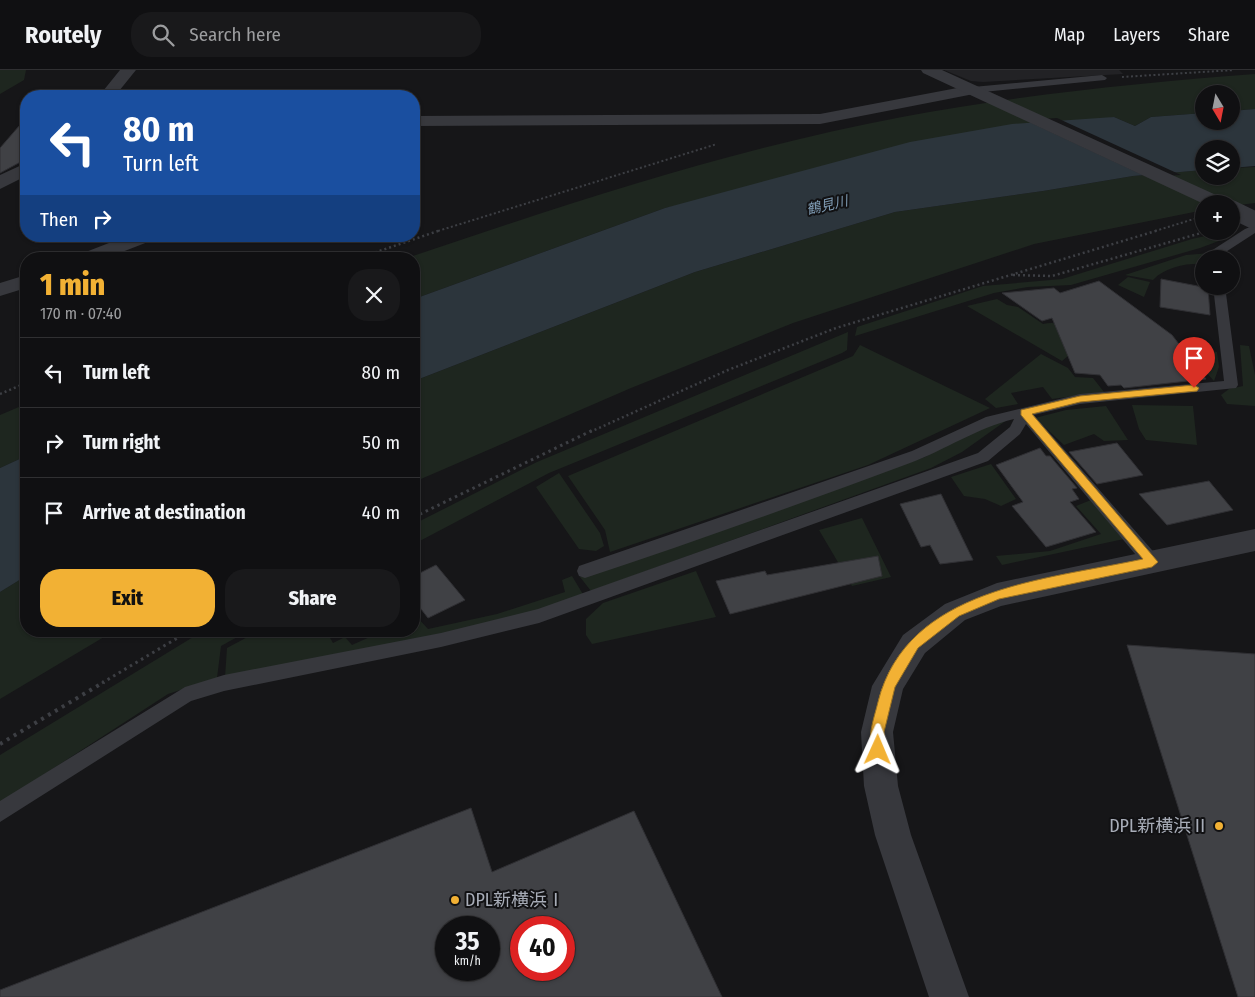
<!DOCTYPE html>
<meta charset="utf-8">
<style>
:root{--surface:#101012;--page:#19191b;--text:#f1f3f6;--muted:#9c9d9f;--line:#303032;--accent:#f2b134}
body{margin:0;font-family:"Fira Sans Condensed","Noto Sans JP",sans-serif;background:var(--page);color:var(--text);height:100vh;display:flex;flex-direction:column;font-size:19px;white-space:nowrap}
*{box-sizing:border-box;margin:0}
p{font-size:16px;color:var(--muted)}
.icon{flex:none;width:28px;height:28px;fill:none;stroke:currentColor;stroke-width:2;stroke-linecap:round;stroke-linejoin:round}
.map{position:relative;flex:1;overflow:hidden}
.panel{position:absolute;left:20px;top:182px;width:400px;height:385px;display:flex;flex-direction:column;background:var(--surface);border-radius:20px;box-shadow:0 1px 4px #0004,0 0 0 1px var(--line)}
.panel>*{flex:none}
.guide{position:absolute;left:20px;top:20px;width:400px;height:152px;border-radius:20px;box-shadow:0 1px 4px #0004,0 0 0 1px var(--line);background:#1a4fa0;color:#fff;overflow:hidden}
.needle{width:32px;rotate:170deg}
.buttons{position:absolute;left:1195px;top:15px;display:grid;gap:10px}
.buttons a{display:grid;place-items:center;width:45px;height:45px;border-radius:50%;background:var(--surface);box-shadow:0 1px 4px #0004,0 0 0 1px var(--line);font-size:25px}
.speed{position:absolute;left:435px;top:846px;display:flex;gap:10px;font-size:25px;font-weight:700;text-align:center}
.speed>*{display:grid;place-content:center;width:65px;height:65px;border-radius:50%;background:var(--surface);box-shadow:0 1px 4px #0004,0 0 0 1px var(--line);line-height:1}
.speed small{font-size:12px;font-weight:400}
.speed .limit{border:8px solid #d22;background:#fff;color:#111}
.pin{position:absolute;display:grid;place-items:center;width:42px;height:42px;color:#fff;margin:-51px -21px;border-radius:50% 50% 50% 0;rotate:-45deg;box-shadow:0 0 5px #0007}
.pin .icon{rotate:45deg}
.me{position:absolute;width:55px;margin:-28px;rotate:1deg;stroke-linejoin:round;filter:drop-shadow(0 0 4px #0008)}
.turn{display:flex;align-items:center;gap:18px;height:105px;padding:0 20px;font-size:22px}
.turn .icon{width:65px;height:65px;stroke-width:2.5}
.turn b{display:block;font-size:35px;line-height:42px}
.then{display:flex;align-items:center;height:48px;padding:0 20px;background:#0003;gap:10px;font-size:19px}
.round{display:grid;place-items:center;flex:none;width:52px;height:52px;border-radius:20px;background:var(--page)}
.summary{display:flex;align-items:center;justify-content:space-between;height:85px;padding:0 20px}
h1{font-size:30px;font-weight:800;line-height:38px;color:var(--accent)}
.primary-button{display:flex;gap:10px;margin-top:auto;padding:10px 20px}
.primary-button a{flex:1;height:58px;border-radius:20px;background:var(--accent);color:#111;font-size:20px;font-weight:800;line-height:58px;text-align:center}
.primary-button a+a{background:var(--page);color:var(--text)}
ul{padding:0;list-style:none}
li{display:flex;align-items:center;gap:15px;height:70px;padding:0 20px;border-top:1px solid var(--line)}
li div{flex:1}
li b{display:block;font-size:19px}
li em{font-style:normal}
header{display:flex;align-items:center;gap:30px;box-sizing:border-box;height:70px;padding:0 25px;background:var(--surface);border-bottom:1px solid var(--line)}
header strong{font-size:24px}
nav{display:flex;gap:28px;margin-inline-start:auto;font-size:18px}
.search{width:350px;height:45px;background:var(--page);display:flex;align-items:center;gap:12px;box-sizing:border-box;padding:0 18px;border-radius:20px;color:var(--muted);font-size:19px}
.map>svg:first-child{display:block}
.built{fill:#222225}
.green{fill:#1e261f}
.water{fill:#2c353c}
.pier{fill:#161618}
.building{fill:#404145;stroke:#303034;fill-rule:evenodd}
.lines{fill:none;stroke-linecap:round;stroke-linejoin:round}
.path-far3{stroke:#3d3f44;stroke-width:2;stroke-dasharray:2 2.5;stroke-linecap:butt}
.path-far2{stroke:#3d3f44;stroke-width:2.5;stroke-dasharray:2 3;stroke-linecap:butt}
.path-far1{stroke:#3d3f44;stroke-width:3;stroke-dasharray:2.5 4;stroke-linecap:butt}
.path{stroke:#3d3f44;stroke-width:4;stroke-dasharray:3 5;stroke-linecap:butt}
.service{fill:#37383d;fill-rule:evenodd}
.minor{fill:#37383d;fill-rule:evenodd}
.tertiary{fill:#37383d;fill-rule:evenodd}
.tertiary-bridge{stroke:#37383d;stroke-width:18}
.route{fill:#f2b134;stroke:#9d7322}
.poi-dot{fill:#f2b134;stroke:#111113;stroke-width:2}
.labels{text-anchor:middle;stroke-width:4;stroke-linejoin:round;paint-order:stroke}
.far-water-label{font-size:14px;font-style:italic;fill:#7f9bb3;stroke:#111113}
.near-poi-label{font-size:18px;fill:#a8adb8;stroke:#111113;text-anchor:end}
</style>
<header>
<strong>Routely</strong>
<div class="search"><svg class="icon" aria-label="search" viewBox="0 0 24 24"><circle cx="10" cy="10" r="6"/><path d="M15 15l6 6"/></svg>Search here</div>
<nav><a>Map</a><a>Layers</a><a>Share</a></nav>
</header>
<div class="map">
<svg width="1255" height="927" viewBox="0 0 1255 927">
<rect width="100%" height="100%" fill="#161618"/>
<path class="built" d="M944 0H1119L1123 4 983 12 971 11Z"/>
<path class="green" d="M0 0H26L24 10 0 24Z
M1255 4V39L1231 41V24H1204V43L1151 47 1135 56 1114 47 665 138 414 229V189H404C567 134 732 79 902 47 1019 25 1137 13 1255 4Z
M1255 97V133L1231 136V134H1204V140L1034 174 793 253 631 318 414 412V311L695 202 895 142 1043 121 1133 106 1204 100V106H1231V98Z
M1236 159 1224 169 1200 178 1071 215 1028 217 994 223 855 266 857 257 983 216 1062 209 1192 169Z
M1211 183V189H1204V194C1187 193 1165 197 1153 210L1125 205 1186 185Z
M1128 207 1150 212 1144 227 1118 215Z
M997 229 1007 235 1018 237 1043 254C1060 250 1073 259 1087 270L1062 291 967 236Z
M848 262 847 280 842 283 549 403 414 474V454L537 392Z
M1172 272 1217 282 1219 297 1214 311 1188 282 1172 279Z
M860 275 990 338 868 395 610 482 605 460 568 406 853 286Z
M1240 275 1249 276 1255 305V336L1227 334 1221 325 1229 319 1243 316Z
M1041 284 1068 298 1075 307 1093 308 1104 322 1052 329 1043 317 1011 323 1018 334 996 338 985 329Z
M26 334V386L0 398V345Z
M1132 335 1193 336 1197 375 1146 370 1139 359Z
M1106 336 1128 370 1104 371 1094 364 1064 375 1035 348 1066 340Z
M1007 350 962 382 931 398 591 521 580 507 925 387 982 357Z
M991 394 1016 429 1001 436 985 429 964 426 951 407Z
M559 403 600 463 604 476 596 481 579 479 536 417Z
M1091 430 1124 469 1002 495 996 486 1050 481 1101 464 1076 436Z
M862 448 891 507 852 516 819 460Z
M696 501 716 547 592 574 586 565V549L603 533Z
M26 506V561H114L0 629V522Z
M572 506 584 526 498 553 225 607 227 578 259 561H326L333 573 345 567 352 575 383 561H414V547L416 546 428 559 497 544 565 522 562 510Z
M203 561H248L221 576 217 608 168 624 0 733V685Z"/>
<path class="water" d="M1255 39V96L1231 98V79H1204V100L1133 106 1043 121 895 142 695 202 414 311V229L665 138 910 72 1012 54 1114 47 1135 56 1151 47 1204 43V51H1231V41Z
M26 386V506L0 522V398Z"/>
<path class="pier" d="M1057 48 1181 105 1147 107 1025 50Z"/>
<path class="building" d="M26 48V89L0 103V78Z
M1161 209 1208 218 1210 245 1160 237Z
M1099 211 1172 265 1206 309 1124 318 1121 315 1108 316 1100 305 1075 303 1052 248 1042 251 1002 223 1054 218 1060 223Z
M1117 373 1143 405 1097 414 1069 382Z
M1040 378 1046 386H1050L1077 418 1072 419 1079 429 1070 432 1096 462 1046 477 1012 436 1023 432 996 395Z
M1209 411 1233 440 1167 455 1139 424Z
M941 424 973 490 940 494 930 475 921 477 900 434Z
M878 486 882 506 730 544 716 511 765 501 767 505Z
M436 495 465 530 428 548 414 530V506Z
M1127 575 1255 584V927H1238Z
M471 738 492 802 634 741 722 927H0V920ZM446 858H489V900H446ZM521 858H564V900H521Z"/>
<g class="lines">
<path class="path-far3" d="M1122 7 1234 0
M438 161 717 74
M1155 161 1194 149"/>
<path class="path-far2" d="M356 189 441 160
M1013 205 1052 206 1208 161
M0 324 26 313
M590 362 728 300 836 258 1159 160"/>
<path class="path-far1" d="M414 447 593 360
M102 613 189 561"/>
<path class="path" d="M0 674 104 612"/>
<path class="service" d="M1102 5 1107 8 1105 10 973 23 968 20 973 17Z
M1255 155V163L1221 185V189H1209L1211 181 1245 159Z
M1213 216H1225L1238 315 1236 318 1080 334 1034 345 1158 487 1160 492 1158 497 1152 498 1146 497 1026 354 1020 364 988 391 539 553 441 577 224 621 191 631 0 752V731L185 617 224 605 441 563 538 539 978 383 1010 357 1014 349C977 358 945 380 910 393 802 433 694 472 585 508L579 506 577 501 579 496 912 381 986 347 1080 324 1224 311Z"/>
<path class="minor" d="M973 15 981 20 979 23 820 54 414 56V46L820 44Z
M127 166H156L153 170 104 189H75L78 185Z
M26 205V218L0 226V213Z"/>
<path class="tertiary" d="M120 0H136L115 26H99Z
M921 0H942L1227 130 1229 134H1204L923 3Z
M26 93V106L0 119V105Z
M1255 459V481L1001 536 965 550 925 583 903 619 893 662 898 716 911 765 969 927H929L875 765 864 716 861 662 872 616 903 565 945 534 997 513Z"/>
<path class="tertiary-bridge" d="M1231 139 1252 149"/>
</g>
<path class="route" d="M1194 315 1199 318 1197 321 1080 332 1032 344 1158 492 1152 497 999 529 959 546 918 578 895 617 884 662 885 680 883 685 878 686 873 685C866 668 874 649 878 632 907 517 1046 510 1143 489L1021 345V340L1080 326Z"/>
<g class="poi-dot">
<circle cx="1219" cy="756" r="5"/>
<circle cx="455" cy="830" r="5"/>
</g>
<g class="labels">
<g class="far-water-label">
<text transform="translate(827 135) rotate(-13)" y="5">鶴見川</text>
</g>
<g class="near-poi-label">
<text x="1209" y="762">DPL新横浜Ⅱ</text>
<text x="465" y="836" text-anchor="start">DPL新横浜Ⅰ</text>
</g>
</g>
</svg>
<div class="buttons">
<a><svg class="needle" viewBox="-14 -14 28 28"><path d="M0-13l5 13h-10z" fill="#e53935"/><path d="M0 13l5-13h-10z" fill="#9c9d9f"/></svg></a>
<a><svg class="icon" aria-label="layers" viewBox="0 0 24 24"><path d="M12 4l9 5-9 5-9-5zM3 14l9 5 9-5"/></svg></a>
<a>+</a>
<a>−</a>
</div>
<div class="speed"><div>35<small>km/h</small></div><div class="limit">40</div></div>
<div class="pin" style="left:1194px;top:318px;background:#d93025"><svg class="icon" aria-label="arrive" viewBox="0 0 24 24"><path d="M6 21V4h12l-3 4 3 4H6"/></svg></div>
<svg class="me" style="left:878px;top:680px" viewBox="-20 -20 40 40"><path d="M0-17L14 15 0 8-14 15z" fill="#f2b134" stroke="#fff" stroke-width="4"/></svg>
<div class="guide">
<div class="turn"><svg class="icon" aria-label="left" viewBox="0 0 24 24"><path d="M17 20v-9H6M10 6l-5 5 5 5"/></svg><div><b>80 m</b>Turn left</div></div>
<div class="then">Then<svg class="icon" aria-label="right" viewBox="0 0 24 24"><path d="M7 20v-9h11M14 6l5 5-5 5"/></svg></div>
</div>
<section class="panel">
<div class="summary"><div><h1>1 min</h1><p>170 m · 07:40</p></div><a class="round"><svg class="icon" aria-label="close" viewBox="0 0 24 24"><path d="M6 6l12 12M18 6L6 18"/></svg></a></div>
<ul>
<li><svg class="icon" aria-label="left" viewBox="0 0 24 24"><path d="M17 20v-9H6M10 6l-5 5 5 5"/></svg><div><b>Turn left</b></div><em>80 m</em></li>
<li><svg class="icon" aria-label="right" viewBox="0 0 24 24"><path d="M7 20v-9h11M14 6l5 5-5 5"/></svg><div><b>Turn right</b></div><em>50 m</em></li>
<li><svg class="icon" aria-label="arrive" viewBox="0 0 24 24"><path d="M6 21V4h12l-3 4 3 4H6"/></svg><div><b>Arrive at destination</b></div><em>40 m</em></li>
</ul>
<div class="primary-button"><a>Exit</a><a>Share</a></div>
</section>
</div>
